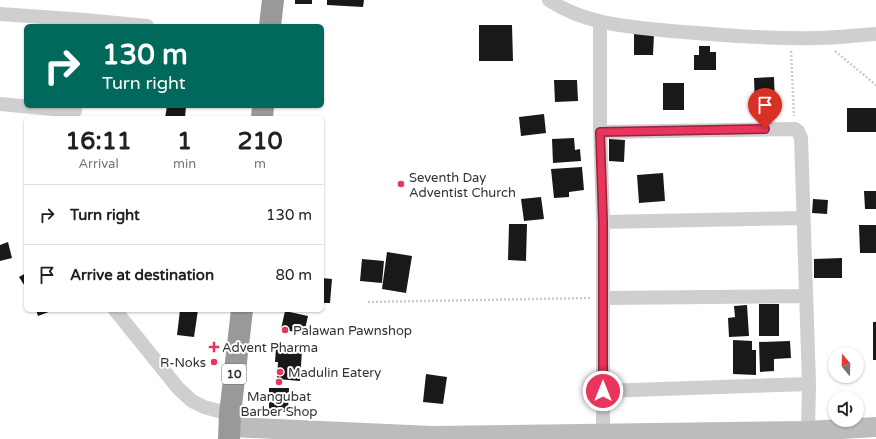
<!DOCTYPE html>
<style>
:root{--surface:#fff;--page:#f6f6f6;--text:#202124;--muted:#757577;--line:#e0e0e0}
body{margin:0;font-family:"Varela Round",sans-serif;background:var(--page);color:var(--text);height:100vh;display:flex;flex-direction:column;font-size:15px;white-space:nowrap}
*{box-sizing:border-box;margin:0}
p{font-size:13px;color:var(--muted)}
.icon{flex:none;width:22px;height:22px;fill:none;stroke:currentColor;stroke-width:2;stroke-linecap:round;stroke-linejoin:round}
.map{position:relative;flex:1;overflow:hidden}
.panel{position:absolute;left:24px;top:116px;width:300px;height:196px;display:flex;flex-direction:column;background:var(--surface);border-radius:6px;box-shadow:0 1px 3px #0004}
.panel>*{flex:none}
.guide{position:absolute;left:24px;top:24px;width:300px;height:84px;border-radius:6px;box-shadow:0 1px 3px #0004;background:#00695c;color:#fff;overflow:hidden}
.needle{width:26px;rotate:341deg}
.fabs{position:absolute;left:828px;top:347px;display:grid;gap:8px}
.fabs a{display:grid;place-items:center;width:36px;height:36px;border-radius:50%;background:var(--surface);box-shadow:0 1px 3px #0004;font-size:20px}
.pin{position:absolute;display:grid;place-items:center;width:34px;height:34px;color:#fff;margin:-41px -17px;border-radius:50% 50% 50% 0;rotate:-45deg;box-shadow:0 0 4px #0007}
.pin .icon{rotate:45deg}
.me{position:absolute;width:44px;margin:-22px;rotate:0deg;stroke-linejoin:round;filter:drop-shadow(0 0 3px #0008)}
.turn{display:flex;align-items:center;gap:14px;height:84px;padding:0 12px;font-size:18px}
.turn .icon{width:52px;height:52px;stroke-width:2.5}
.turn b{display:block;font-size:28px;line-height:34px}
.eta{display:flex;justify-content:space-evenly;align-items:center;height:68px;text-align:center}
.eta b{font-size:24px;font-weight:700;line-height:28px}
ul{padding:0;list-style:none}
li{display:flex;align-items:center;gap:12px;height:60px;padding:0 12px;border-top:1px solid var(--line)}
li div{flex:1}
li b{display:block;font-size:15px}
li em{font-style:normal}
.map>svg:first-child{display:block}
.building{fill:#191919}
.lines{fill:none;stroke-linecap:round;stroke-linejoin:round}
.path{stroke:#ccc;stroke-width:2.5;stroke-dasharray:2 2;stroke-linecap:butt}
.street{stroke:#cfcfcf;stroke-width:14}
.secondary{stroke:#bcbcbc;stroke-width:20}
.highway{stroke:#999;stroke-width:22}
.route-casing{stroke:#97223c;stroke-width:10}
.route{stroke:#e9345c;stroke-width:7}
.poi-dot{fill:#e9345c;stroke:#fff;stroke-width:1.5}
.labels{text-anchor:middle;stroke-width:4;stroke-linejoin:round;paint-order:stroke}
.shield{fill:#fff;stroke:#707070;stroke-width:1}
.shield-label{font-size:12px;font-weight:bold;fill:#323232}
.poi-label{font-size:13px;fill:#323232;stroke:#fff;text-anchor:start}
</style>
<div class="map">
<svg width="876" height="439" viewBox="0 0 876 439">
<rect width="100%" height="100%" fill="#fff"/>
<path class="building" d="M295 0H312V4H295Z
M327 0H364L363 7 327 5Z
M479 25H512L513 61H479Z
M634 34H654L653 55H634Z
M699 46H710V52H716V70H694V55H699Z
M774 77 775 106 755 107 754 78Z
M554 80H577L578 101 555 102Z
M663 83H684V110H663Z
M167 106H186L185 118H165Z
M847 108H876V132H847Z
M544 114 546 133 521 136 519 117Z
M574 138 575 150 580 149 581 161 553 163 552 139Z
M609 139 625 140 624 162 609 161Z
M582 167 584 190 569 192V197L554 198 551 169Z
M663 173 665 201 639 203 637 175Z
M864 191H876V209H865Z
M541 197 544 219 524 221 521 199Z
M813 199 828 200 827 214 812 213Z
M509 224H527L526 261 508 260Z
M859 225H876V253H860Z
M8 242 12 258 0 261V245Z
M387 252 412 256 406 293 382 289Z
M842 258V278H814V259Z
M362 259 384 261 382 283 360 281Z
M26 273V288L19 277Z
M322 278 332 279 330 303H322Z
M759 304H779V336H759Z
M747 305 749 336 729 337 728 318 735 317 734 306Z
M36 310H54L38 316Z
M180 310H198L194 337 177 335Z
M285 311 308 316 304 334 281 329Z
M873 322H876V360H873Z
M733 340 752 341V350H756V375L733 374Z
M790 341 791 358 774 359V371L760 372 759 342Z
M276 348 302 350 300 381 277 379 278 362H275Z
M426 374 447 377 443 404 423 402Z
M269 388H289L288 412 269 411Z"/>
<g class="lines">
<path class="path" d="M791 51 794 116
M835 51 876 85
M368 302 590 298"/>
<path class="street" d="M549 0C584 24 629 27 671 31 720 35 769 39 819 38 838 38 857 35 876 34
M0 14 85 20 147 26
M600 22V127L603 222V434
M0 104 75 111
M601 132 795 129 798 131 801 138 809 384 808 431
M603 222 803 218
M603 298 806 296
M115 310 178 388 192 401 204 407 230 414
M603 391 809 384"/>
<path class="secondary" d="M230 427 432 436 808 431 876 427"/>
<path class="highway" d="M270 26 273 0
M262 118 263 106
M229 439 230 414 242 310"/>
</g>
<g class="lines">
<g class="route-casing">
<path id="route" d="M603 391V222L600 132 765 129"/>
</g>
<use href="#route" class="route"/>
</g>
<g class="poi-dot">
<circle cx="401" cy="184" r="4"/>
<circle cx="285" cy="330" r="4"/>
<path d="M212 341h4v4h4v4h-4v4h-4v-4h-4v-4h4z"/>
<circle cx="214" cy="362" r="4"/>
<circle cx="280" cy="372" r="4"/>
<circle cx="279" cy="382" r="4"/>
</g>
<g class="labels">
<rect class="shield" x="222" y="364" width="24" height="20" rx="3"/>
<g class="shield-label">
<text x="234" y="378">10</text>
</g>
<g class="poi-label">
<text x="409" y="182">Seventh Day<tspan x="409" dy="15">Adventist Church</tspan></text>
<text x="293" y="335">Palawan Pawnshop</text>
<text x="222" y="352">Advent Pharma</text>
<text x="206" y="367" text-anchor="end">R-Noks</text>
<text x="288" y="377">Madulin Eatery</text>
<text x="279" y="401" text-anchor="middle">Mangubat<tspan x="279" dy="15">Barber Shop</tspan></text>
</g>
</g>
</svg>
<div class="fabs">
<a><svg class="needle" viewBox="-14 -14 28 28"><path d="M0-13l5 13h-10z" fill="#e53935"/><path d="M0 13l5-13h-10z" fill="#757577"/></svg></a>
<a><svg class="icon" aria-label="sound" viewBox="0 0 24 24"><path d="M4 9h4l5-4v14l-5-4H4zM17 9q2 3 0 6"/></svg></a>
</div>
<div class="pin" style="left:765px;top:129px;background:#d93025"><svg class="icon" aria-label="arrive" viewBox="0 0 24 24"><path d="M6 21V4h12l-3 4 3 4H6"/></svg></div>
<svg class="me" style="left:603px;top:391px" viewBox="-20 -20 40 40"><circle r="17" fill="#e9345c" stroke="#fff" stroke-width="3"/><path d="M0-11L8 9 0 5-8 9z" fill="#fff"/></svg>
<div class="guide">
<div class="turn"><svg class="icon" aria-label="right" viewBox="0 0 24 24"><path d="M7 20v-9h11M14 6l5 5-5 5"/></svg><div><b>130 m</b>Turn right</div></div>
</div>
<section class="panel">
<div class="eta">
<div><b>16:11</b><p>Arrival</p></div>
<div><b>1</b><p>min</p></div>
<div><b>210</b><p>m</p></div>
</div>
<ul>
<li><svg class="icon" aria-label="right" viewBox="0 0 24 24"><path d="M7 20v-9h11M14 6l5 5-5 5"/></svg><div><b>Turn right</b></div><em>130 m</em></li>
<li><svg class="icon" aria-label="arrive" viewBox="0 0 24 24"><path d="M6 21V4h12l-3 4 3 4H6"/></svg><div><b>Arrive at destination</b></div><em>80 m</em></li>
</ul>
</section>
</div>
